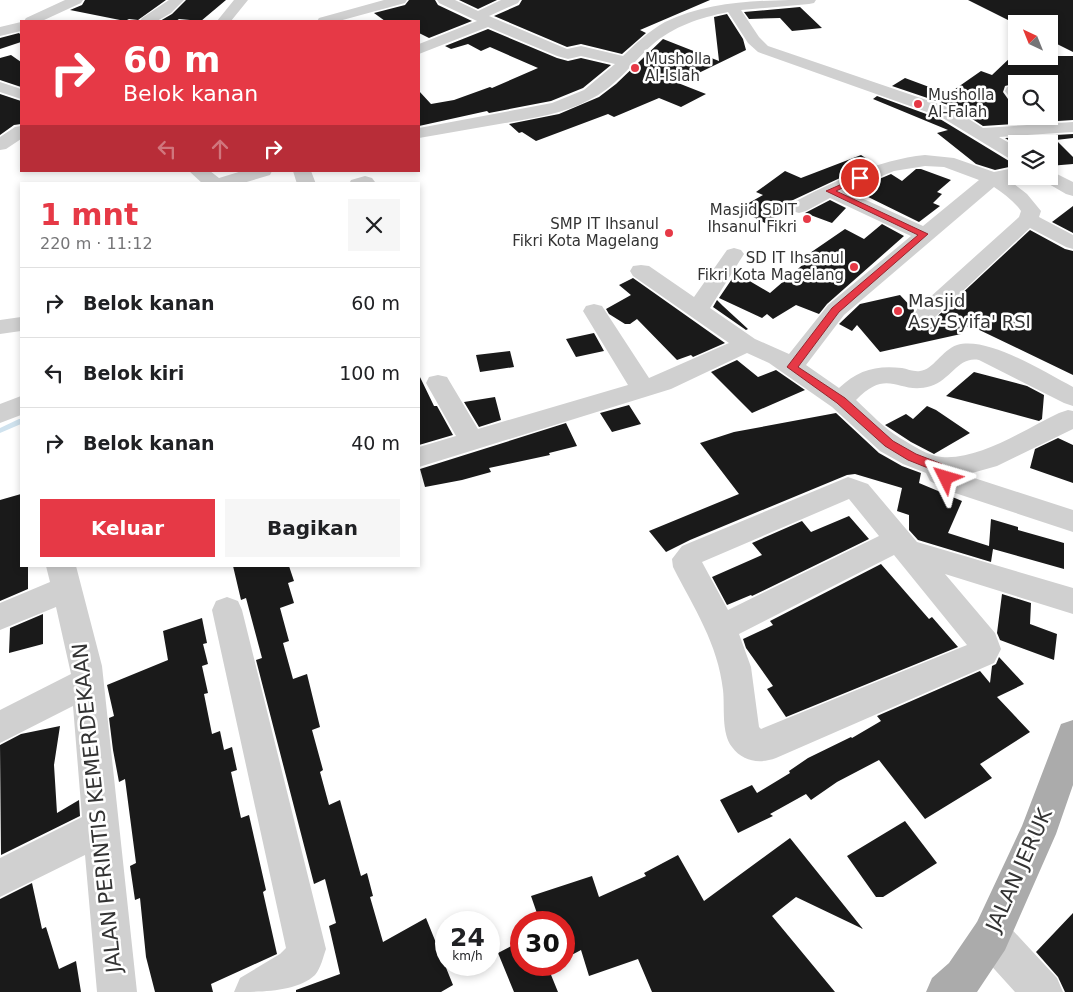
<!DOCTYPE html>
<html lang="id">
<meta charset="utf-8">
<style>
:root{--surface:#fff;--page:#f6f6f6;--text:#202124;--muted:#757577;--line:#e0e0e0;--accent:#e63946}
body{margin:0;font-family:"DejaVu Sans",sans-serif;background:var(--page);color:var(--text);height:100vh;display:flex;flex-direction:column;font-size:19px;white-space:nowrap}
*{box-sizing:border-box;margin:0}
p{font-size:16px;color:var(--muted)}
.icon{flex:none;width:28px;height:28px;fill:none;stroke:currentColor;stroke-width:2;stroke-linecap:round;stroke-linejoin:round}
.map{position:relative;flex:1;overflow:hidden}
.details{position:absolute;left:20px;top:182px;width:400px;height:385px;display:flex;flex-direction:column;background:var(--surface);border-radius:0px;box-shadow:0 2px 8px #0003}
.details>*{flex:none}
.hud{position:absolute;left:20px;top:20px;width:400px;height:152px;border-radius:0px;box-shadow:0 2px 8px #0003;background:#e63946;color:#fff;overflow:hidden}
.needle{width:32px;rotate:317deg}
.tools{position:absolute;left:1008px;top:15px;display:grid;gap:10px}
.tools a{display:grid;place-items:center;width:50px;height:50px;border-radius:0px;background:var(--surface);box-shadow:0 2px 8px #0003;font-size:25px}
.speed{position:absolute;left:435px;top:911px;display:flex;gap:10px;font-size:25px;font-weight:700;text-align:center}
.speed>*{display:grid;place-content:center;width:65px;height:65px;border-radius:50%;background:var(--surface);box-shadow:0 2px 8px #0003;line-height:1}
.speed small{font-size:12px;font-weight:400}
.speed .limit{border:8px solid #d22;background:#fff;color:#111}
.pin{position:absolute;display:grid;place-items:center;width:42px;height:42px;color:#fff;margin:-21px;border:2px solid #fff;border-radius:50%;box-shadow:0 1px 5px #0007}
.me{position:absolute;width:55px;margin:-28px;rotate:310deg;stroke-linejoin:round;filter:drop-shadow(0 0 4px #0008)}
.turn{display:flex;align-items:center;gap:18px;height:105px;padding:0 20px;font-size:22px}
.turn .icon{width:65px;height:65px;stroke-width:2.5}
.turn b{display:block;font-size:35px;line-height:42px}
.lanes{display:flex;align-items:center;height:48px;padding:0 20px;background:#0003;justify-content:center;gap:25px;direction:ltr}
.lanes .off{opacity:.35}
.round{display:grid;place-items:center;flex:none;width:52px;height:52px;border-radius:0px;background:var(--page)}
.summary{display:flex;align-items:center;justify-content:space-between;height:85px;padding:0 20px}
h1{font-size:30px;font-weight:600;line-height:38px;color:var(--accent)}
.primary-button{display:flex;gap:10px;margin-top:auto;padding:10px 20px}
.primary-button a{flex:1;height:58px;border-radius:0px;background:var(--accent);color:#fff;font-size:20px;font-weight:600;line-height:58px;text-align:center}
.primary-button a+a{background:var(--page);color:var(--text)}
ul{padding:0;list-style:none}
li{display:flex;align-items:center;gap:15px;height:70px;padding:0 20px;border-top:1px solid var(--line)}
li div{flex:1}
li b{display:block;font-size:19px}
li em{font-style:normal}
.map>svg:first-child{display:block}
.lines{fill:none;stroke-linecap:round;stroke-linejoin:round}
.stream{fill:#cfe2ee;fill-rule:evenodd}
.building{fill:#1a1a1a;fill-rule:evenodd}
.minor{fill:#d0d0d0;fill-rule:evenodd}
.major{fill:#ababab;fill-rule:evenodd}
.route{fill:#e63946;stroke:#96252e}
.poi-dot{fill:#e63946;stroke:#fff;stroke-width:2}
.labels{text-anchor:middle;stroke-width:5;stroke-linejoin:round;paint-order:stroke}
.far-poi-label{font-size:15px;fill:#333;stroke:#fff;text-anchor:end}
.poi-label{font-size:18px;fill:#333;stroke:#fff;text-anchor:start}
.near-street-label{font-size:21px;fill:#333;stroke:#fff}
</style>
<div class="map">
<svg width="1073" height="992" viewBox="0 0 1073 992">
<rect width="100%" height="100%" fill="#fff"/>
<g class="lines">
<path class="stream" d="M19 419H21V424L0 433V428Z"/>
</g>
<path class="building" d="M85 0H166L138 20 129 19 125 21 70 10 82 5Z
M186 0H226L201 21 179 19 176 21H160L172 14Z
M409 0H435L438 5 472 21 429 38 419 33V21H385L374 13 405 5Z
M459 0H497L478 9Z
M522 0H710L640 30 646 33 622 54 581 44 567 47 494 16 519 5Z
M968 0H1073V52L1049 40V24H1016Z
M800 7 822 28 792 31 780 18 749 19 744 12Z
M727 14 743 39 746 50 678 83 706 94 681 107 659 98 614 117 608 114 536 141 522 132 519 133 509 124 559 114 599 97 616 84 663 39 719 61 714 17Z
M488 29 557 58 568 61 581 58 611 65 583 88 551 101 489 113 487 111 419 126V91L431 104 454 100 490 87 492 88 538 68 490 47 481 51 468 44 451 49 445 46Z
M19 33 21 35V42L0 49V38Z
M11 55 21 62V87L0 80V58Z
M1012 56H1073V120L983 126 954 107 892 86 905 78 948 94 981 71 992 75ZM1013 84H1049V116H1016V101L1008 99 1003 92 1005 86Z
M0 94 21 101V124L14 125 0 135Z
M877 96 940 119 1009 161 1016 162V168L1009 167 995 170 976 164 937 133 948 130 873 99Z
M1073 134V138L1056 140 1073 157V164L1049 166V144L1016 145 1005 138Z
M861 155 875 164 840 178 791 201 788 206V209L765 223 738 209 763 195 756 192 785 171 801 178Z
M916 169H921L951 180 937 192 942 194 933 203 940 206 919 222 860 193 859 195 851 191 891 174 902 181Z
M830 200 846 208 832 223 805 213Z
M1073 206V233L1052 222Z
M882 224 904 236 827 304 819 314 796 305 773 319 767 314 762 318 719 298 736 273 770 293 814 255 810 253 845 229 864 239Z
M1030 230 1065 249 1073 251V375L969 325 961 334 880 352 857 325 852 331 839 324 860 304 900 295 914 310 913 314 916 319 928 325Z
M633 278 725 343 693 357 691 355 677 360 637 319 630 324H625L609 314 606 309 631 295 619 285Z
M717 300 723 306 748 329 746 330 713 307Z
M594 333 604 351 576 357 566 339Z
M510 351 514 367 480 372 476 355Z
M737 360 758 377 776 370 805 390 752 413 711 372Z
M974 372 1027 386 1044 395 1042 419 1039 421 946 396Z
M419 375 434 406H437L453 435 419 445Z
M495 397 501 420 479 427 464 402Z
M629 405 641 424 612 432 600 413Z
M927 406 936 410 970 433 934 454 911 442 885 425 906 414 913 419Z
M836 413 879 453 902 466 921 473 919 483 962 501 948 533 989 546 991 519 1018 527V530L1064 543V569L993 549 991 562 918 540 909 530V515L897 511 902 488 855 474 847 475 690 540 666 552 649 531 739 494 700 443 734 432Z
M566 423 577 446 549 453 550 455 489 468 491 472 462 480 425 487 420 469Z
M1058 438 1073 445V483L1030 468 1035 449Z
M21 494V566H28V589L0 601V500Z
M849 516 869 539 752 596 751 595 727 605 712 577 762 555 752 543 802 521 811 532Z
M881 564 929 619 932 617 958 647 786 717 767 689 773 686 746 648 743 639 773 625 770 621Z
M233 566H289L294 581 288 583 294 603 280 608 289 641 283 643 293 679 307 674 320 727 312 730 323 770 320 772 329 805 340 800 361 876 367 873 373 896 370 897 383 942 426 918 453 985 441 992H296V990L340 974 329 926 336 923 325 879 314 884 256 660 262 658 246 598 241 600Z
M1002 594 1031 603 1030 624 1057 634 1054 660 1000 640 997 633Z
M43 614V644L9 653 10 628Z
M202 618 207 643 203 644 208 664 202 666 208 693 204 694 212 734 220 731 224 750 232 747 237 770 231 772 241 818 249 815 266 890 263 892 277 954 211 984 213 992H155L146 957 140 898 135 900 130 866 136 863 125 779 119 782 113 750 109 718 114 716 107 685 168 660 163 631Z
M999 657 1024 684 997 697 1030 732 980 764 992 778 925 819 879 760 837 782 811 800 806 794 770 814 773 816 738 833 720 800 752 785 757 793 790 773 789 771 808 758 851 737 852 738 881 721 877 716 980 671 990 683 992 666 996 664Z
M60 726 54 765 57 813 79 800 80 816 1 855 0 745 21 734Z
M905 821 937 863 883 897H876L847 856Z
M790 838 863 929 796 897 772 916 835 992H652L638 959 589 976 581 950 564 959V922H540L531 896 592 876 599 897 646 876 644 873 678 855 704 901Z
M32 883 42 929 46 927 59 969 76 961 81 992H0V899Z
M1073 913V992H1065L1058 977 1036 952Z
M521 941V965H547L558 992H514L498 953Z"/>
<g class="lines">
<path class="minor" d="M65 0H83L81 3 42 21H24L26 18Z
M169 0H184L171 13 157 21H140L142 18Z
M234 0H248L231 21H217Z
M384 0H407L405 3 339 21H317L319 18Z
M437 0H455L478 11 501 0H520L518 3 489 16 567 49 581 46 623 56C635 44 649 31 665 22 710 0 766 0 816 0L814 3 809 4 741 10 759 37 768 46 953 109 983 128 1073 122V132L999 137 1016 147V160L1010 159 941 117 758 52 748 43 728 12C699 18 674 26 652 45 631 64 615 88 589 100 563 114 534 118 505 123 476 128 448 133 419 138V128L552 103 584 90 615 64 581 56 568 59 557 56 488 27 419 54V44L477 21 439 3Z
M21 22V31L0 36V27Z
M0 82 21 89V99L0 92Z
M1013 86 1016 87V99L1010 98 1005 91 1007 87Z
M21 126V139L6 149 0 150V137L15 127Z
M925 155 954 158 994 172 1009 169 1016 171 1018 176 1016 179 1010 181 1027 194 1041 211 1039 217 1073 235V249L1066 247 1030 228 934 318 926 320 918 318 915 313 918 308 1019 217 1021 211C1014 201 1004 194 994 187L844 315 806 365 839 388C858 370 876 365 902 368 907 369 914 372 920 371 933 370 942 350 957 345 988 336 1044 372 1073 387V406L1064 403 979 360C958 356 951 380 931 386 898 396 889 366 856 400 870 413 884 428 900 438 912 445 928 456 942 457 980 460 1025 429 1059 413L1068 410 1073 411V429L997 466 965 475 1073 510V532L946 490 930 481 926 473 903 464 880 451 832 407 769 363 747 353 671 389 419 467V447L456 436 426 383 429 377 438 375 447 377 478 429 628 385 583 311 586 306 594 304 602 306 649 378 729 343 633 276 630 271 633 266 641 265 649 266 694 297 727 250 734 248 741 250 744 254 710 308 755 339 789 354 828 305 911 236 830 198 806 211 799 213 792 211 789 207 792 203C835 181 877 160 925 155ZM925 166 944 167 979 180 923 226 846 191 894 171Z
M1049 170 1073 182V196L1066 194 1042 180 1040 176H1049Z
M189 171H210L219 178 242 171H272L270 175 240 184H203Z
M293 171H311L316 184H297Z
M365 176 372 178 375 182 373 184H349L351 180Z
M21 317V331L0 334V320Z
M21 396V415L0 423V404Z
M848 477 868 484 917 542 1073 588V614L945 574 995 633 1001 649 994 663 776 758C760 764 743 762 732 747 721 733 725 707 723 690 718 644 694 608 673 567L672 559 682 546ZM849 499 879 536 728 610 702 562ZM894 555 967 645 761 729 759 727 751 667 739 634Z
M46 566H76L102 666 137 992H97L85 855 0 897V858L82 817 73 706 0 743V710L71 674 56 607 0 630V603L50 582Z
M227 597 238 601 242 610 326 949C323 957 321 968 315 975 297 992 261 992 234 992L240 978 280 954 286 948 212 610 216 601Z
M991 916 1005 922 1057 978 1063 992H1015L977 950 971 936 977 922Z"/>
<path class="major" d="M1073 720V785L1056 834 1005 950 977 992H926L932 978 949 963 977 922 1022 826 1061 724Z"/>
</g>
<path class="route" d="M858 177 864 178 836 191 928 234 839 312 798 367 845 398 893 441 916 454 942 464 945 472 951 478 946 483 936 477 933 470 908 460 885 446 837 403 787 367 832 308 918 235 826 191Z"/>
<g class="poi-dot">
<circle cx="635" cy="68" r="5"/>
<circle cx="918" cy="104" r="5"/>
<circle cx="807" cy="219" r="5"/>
<circle cx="669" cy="233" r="5"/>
<circle cx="854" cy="267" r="5"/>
<circle cx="898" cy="311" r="5"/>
</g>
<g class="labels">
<g class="far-poi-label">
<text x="645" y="64" text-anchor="start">Musholla<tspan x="645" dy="17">Al-Islah</tspan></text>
<text x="928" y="100" text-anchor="start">Musholla<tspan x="928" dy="17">Al-Falah</tspan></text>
<text x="797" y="215">Masjid SDIT<tspan x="797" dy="17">Ihsanul Fikri</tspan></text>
<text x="659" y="229">SMP IT Ihsanul<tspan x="659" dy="17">Fikri Kota Magelang</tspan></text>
<text x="844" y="263">SD IT Ihsanul<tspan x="844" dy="17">Fikri Kota Magelang</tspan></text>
</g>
<g class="poi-label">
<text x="908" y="307">Masjid<tspan x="908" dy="21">Asy-Syifa' RSI</tspan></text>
</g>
<g class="near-street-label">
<text transform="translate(97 808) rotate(-96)" y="7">JALAN PERINTIS KEMERDEKAAN</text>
<text transform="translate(1019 870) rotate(-66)" y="7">JALAN JERUK</text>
</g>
</g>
</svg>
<div class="tools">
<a><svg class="needle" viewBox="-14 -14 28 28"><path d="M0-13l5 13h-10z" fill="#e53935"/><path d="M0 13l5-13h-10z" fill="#757577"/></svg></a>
<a><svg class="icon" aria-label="search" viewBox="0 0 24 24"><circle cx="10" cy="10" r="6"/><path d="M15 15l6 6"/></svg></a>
<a><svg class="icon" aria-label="layers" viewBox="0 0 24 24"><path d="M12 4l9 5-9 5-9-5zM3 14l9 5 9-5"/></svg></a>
</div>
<div class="speed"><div>24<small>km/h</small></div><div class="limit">30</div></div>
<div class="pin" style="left:860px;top:178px;background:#d93025"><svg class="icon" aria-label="arrive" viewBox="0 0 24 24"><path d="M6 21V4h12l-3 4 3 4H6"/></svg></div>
<svg class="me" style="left:946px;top:478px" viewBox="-20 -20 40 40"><path d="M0-17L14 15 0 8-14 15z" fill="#e63946" stroke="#fff" stroke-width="4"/></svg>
<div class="hud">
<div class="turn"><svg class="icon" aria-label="right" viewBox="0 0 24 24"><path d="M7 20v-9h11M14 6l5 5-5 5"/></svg><div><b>60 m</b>Belok kanan</div></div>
<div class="lanes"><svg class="icon off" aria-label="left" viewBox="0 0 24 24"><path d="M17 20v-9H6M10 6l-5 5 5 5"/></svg><svg class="icon off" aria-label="ahead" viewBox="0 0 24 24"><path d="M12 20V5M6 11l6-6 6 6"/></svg><svg class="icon" aria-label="right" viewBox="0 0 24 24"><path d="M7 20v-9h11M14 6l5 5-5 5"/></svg></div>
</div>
<section class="details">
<div class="summary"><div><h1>1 mnt</h1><p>220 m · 11:12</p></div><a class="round"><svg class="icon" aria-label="close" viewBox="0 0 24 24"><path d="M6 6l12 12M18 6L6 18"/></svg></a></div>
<ul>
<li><svg class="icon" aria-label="right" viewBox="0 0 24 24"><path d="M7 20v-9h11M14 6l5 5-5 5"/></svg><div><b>Belok kanan</b></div><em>60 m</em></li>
<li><svg class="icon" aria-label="left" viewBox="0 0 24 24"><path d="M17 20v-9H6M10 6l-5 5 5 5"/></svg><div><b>Belok kiri</b></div><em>100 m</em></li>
<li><svg class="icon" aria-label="right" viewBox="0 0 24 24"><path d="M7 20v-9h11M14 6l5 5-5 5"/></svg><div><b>Belok kanan</b></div><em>40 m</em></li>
</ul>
<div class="primary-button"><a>Keluar</a><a>Bagikan</a></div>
</section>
</div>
